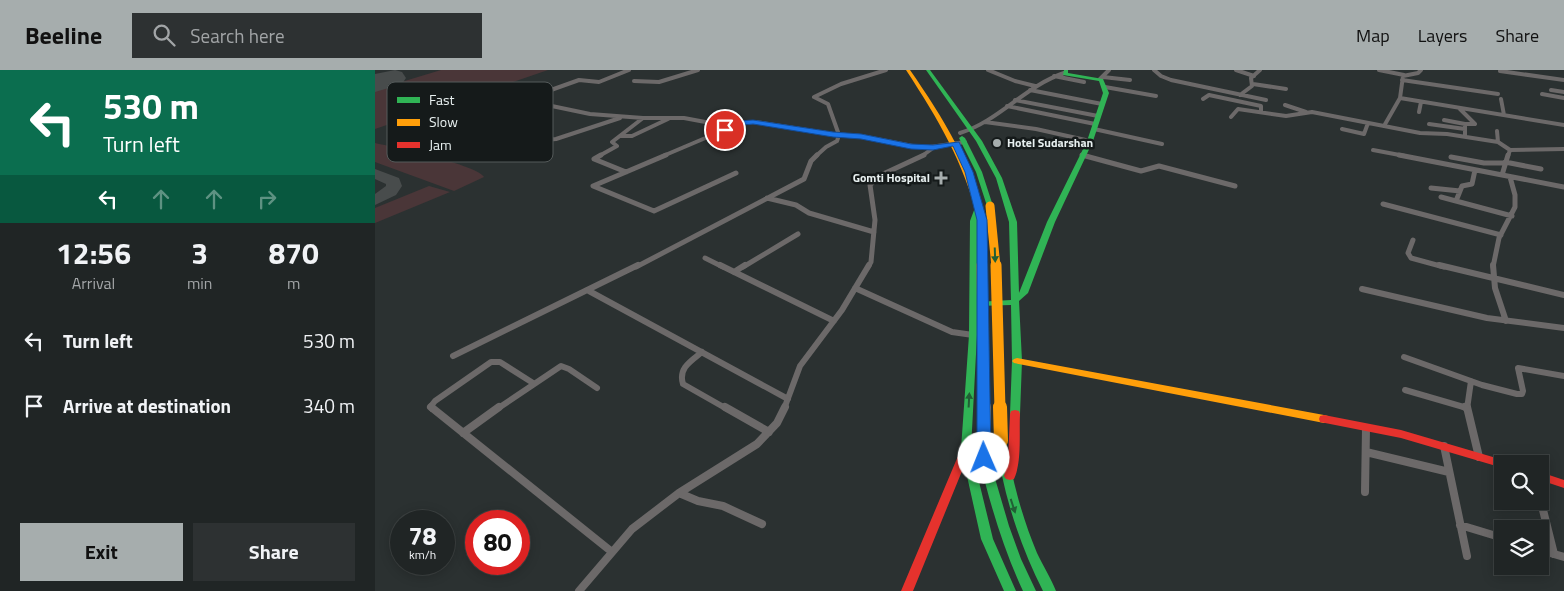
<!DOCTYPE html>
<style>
:root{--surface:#202525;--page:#2d3132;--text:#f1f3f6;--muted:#a2a5a7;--line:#3d4242;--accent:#a6adad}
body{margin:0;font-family:"Titillium Web",sans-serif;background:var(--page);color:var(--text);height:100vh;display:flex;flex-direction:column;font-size:19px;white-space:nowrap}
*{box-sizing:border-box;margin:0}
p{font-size:16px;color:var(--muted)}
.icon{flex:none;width:28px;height:28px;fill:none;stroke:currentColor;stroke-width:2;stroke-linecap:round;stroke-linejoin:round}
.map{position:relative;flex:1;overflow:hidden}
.side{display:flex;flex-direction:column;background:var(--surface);width:375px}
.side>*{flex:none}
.top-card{background:#0b6e4f;color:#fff;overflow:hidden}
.buttons{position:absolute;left:1119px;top:385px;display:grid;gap:10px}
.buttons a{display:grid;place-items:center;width:55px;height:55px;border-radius:0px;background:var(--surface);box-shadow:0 2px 12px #0003,0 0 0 1px var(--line);font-size:25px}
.speed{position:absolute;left:15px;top:440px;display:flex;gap:10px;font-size:25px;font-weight:700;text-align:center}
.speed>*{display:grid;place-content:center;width:65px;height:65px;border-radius:50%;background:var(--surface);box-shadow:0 2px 12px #0003,0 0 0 1px var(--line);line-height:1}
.speed small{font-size:12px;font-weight:400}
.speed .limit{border:8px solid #d22;background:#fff;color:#111}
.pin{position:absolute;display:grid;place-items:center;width:42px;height:42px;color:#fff;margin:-21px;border:2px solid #fff;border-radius:50%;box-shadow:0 1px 5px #0007}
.me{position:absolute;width:55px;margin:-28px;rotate:359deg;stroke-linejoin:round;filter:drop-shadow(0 0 4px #0008)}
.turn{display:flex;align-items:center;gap:18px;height:105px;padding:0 20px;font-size:22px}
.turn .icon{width:65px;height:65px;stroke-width:2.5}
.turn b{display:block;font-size:35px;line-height:42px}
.lanes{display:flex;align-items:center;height:48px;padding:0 20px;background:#0003;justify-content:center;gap:25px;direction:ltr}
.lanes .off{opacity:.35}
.eta{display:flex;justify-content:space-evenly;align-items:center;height:85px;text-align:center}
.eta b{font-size:30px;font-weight:700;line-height:35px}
.primary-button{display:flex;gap:10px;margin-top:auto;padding:10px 20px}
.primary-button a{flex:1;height:58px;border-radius:0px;background:var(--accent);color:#111;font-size:20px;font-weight:700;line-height:58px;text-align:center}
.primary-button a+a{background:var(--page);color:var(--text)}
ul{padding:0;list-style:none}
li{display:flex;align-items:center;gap:15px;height:65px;padding:0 20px}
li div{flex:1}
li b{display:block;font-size:19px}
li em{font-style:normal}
header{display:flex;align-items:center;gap:30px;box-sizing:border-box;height:70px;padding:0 25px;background:var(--accent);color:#111}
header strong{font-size:24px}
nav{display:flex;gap:28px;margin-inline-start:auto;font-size:18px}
.search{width:350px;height:45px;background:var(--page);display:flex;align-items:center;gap:12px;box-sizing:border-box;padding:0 18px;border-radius:0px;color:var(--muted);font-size:19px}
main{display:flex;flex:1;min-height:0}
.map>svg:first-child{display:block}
.green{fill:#4a3638}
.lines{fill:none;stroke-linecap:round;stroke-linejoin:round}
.taxiway{fill:#484c4c;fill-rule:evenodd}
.runway{fill:#484c4c;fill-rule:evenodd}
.street-far3{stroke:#6c6969;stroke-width:4}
.street-far2{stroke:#6c6969;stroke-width:5}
.street-far1{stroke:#6c6969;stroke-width:6}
.street{stroke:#6c6969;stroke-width:8}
.fast{fill:#30b455;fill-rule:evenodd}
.slow{fill:#ff9f0a;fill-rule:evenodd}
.jam{fill:#e5322d;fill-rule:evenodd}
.slow-bridge-far2{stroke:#ff9f0a;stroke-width:9}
.slow-bridge-far1{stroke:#ff9f0a;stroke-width:11}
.slow-bridge{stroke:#ff9f0a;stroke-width:14}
.oneway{fill:#215f35}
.route{fill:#1a73e8;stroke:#114b97}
.poi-dot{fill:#a6adad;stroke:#151a1a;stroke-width:2}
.labels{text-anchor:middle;stroke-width:5;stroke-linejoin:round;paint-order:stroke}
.far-poi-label{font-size:12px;font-weight:bold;fill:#e8f0f0;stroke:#151a1a;text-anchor:start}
.key{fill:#151a1a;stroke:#545a5a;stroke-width:1}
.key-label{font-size:14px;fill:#e8f0f0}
</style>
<header>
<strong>Beeline</strong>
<div class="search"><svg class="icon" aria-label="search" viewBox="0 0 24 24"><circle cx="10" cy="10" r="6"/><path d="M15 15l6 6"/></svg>Search here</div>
<nav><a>Map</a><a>Layers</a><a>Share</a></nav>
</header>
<main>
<section class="side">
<div class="top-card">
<div class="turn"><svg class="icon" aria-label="left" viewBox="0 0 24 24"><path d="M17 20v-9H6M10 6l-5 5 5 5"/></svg><div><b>530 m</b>Turn left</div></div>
<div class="lanes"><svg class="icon" aria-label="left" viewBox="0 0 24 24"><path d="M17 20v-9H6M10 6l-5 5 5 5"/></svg><svg class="icon off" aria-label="ahead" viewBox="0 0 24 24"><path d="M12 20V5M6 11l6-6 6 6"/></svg><svg class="icon off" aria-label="ahead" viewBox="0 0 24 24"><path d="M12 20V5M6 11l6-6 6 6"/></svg><svg class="icon off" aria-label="right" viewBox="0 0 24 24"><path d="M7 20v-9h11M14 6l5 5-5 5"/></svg></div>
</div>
<div class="eta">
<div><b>12:56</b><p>Arrival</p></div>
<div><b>3</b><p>min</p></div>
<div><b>870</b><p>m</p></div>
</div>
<ul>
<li><svg class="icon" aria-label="left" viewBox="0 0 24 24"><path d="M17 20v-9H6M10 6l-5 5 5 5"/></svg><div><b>Turn left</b></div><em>530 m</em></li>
<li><svg class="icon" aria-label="arrive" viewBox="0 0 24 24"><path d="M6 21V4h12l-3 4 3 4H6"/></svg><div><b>Arrive at destination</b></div><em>340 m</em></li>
</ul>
<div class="primary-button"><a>Exit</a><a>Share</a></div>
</section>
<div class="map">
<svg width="1189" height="521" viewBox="0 0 1189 521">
<rect width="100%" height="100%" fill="#2b3131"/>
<path class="green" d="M66 0H173L0 59V20Z
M0 73C18 77 103 95 109 107L79 121 0 92Z
M54 116 75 122 0 153V138Z"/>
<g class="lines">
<path class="taxiway" d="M0 5 4 6 8 10 4 16 0 17Z
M0 99 24 108 27 116 21 125 0 135V124L11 116V114L0 109Z"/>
<path class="runway" d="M20 0 27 2 31 8 27 14 0 22V4Z"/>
<path class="street-far3" d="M254 0 224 12 204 10 148 30 215 44 268 48H309L341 54 381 52 458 64 486 66 548 78 590 72
M613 0 640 11 660 16
M779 0 786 6 796 10 891 30
M861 0 879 6
M1004 0 1029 5
M1046 0 1043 3 1028 6 1025 28 1189 55
M1125 1 1189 10
M679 6 709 12
M728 7 755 10
M725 9 734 0
M1027 10 1123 24
M259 11 284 12 323 0
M878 14 911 19
M730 17 781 26
M655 20 727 34
M1176 20 1189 22
M1167 24 1189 28
M114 25 136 30 148 29
M865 25 877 16 876 8 885 0
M828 29 834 25 886 36V42
M1126 29 1129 45
M640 30 723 46
M910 35 931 42
M632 36 720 54
M1084 38 1100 54H1090V67
M1044 42 1046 32
M856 47 863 39 911 46 937 42 1045 63 1072 64 1123 72
M1069 50 1090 54
M610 52 661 59 715 71
M1054 54 1090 59
M1009 56 1025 28
M719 59 787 74
M967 59 989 64 993 53
M1122 61 1123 72 1135 80
M585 63C624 51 650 16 689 3
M246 66H257L293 49
M998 80 1030 86
M66 81 92 71 149 72 181 69 245 48
M707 85 712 86
M224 86 242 76 237 72 268 48
M288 86 361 55
M441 86 451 77 462 71 464 65 453 34 439 27 466 14 511 0
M547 86 558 78
M1133 86 1135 80 1189 79"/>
<path class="street-far2" d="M226 85 219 89 251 102
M291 85 218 116 279 141 361 103
M707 85 766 101 784 96 860 116
M1024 85 1189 117
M1076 87 1109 93H1130
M1130 92 1166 99
M1127 105 1133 85
M1056 118 1085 121
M1066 127 1137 146
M392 128 421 135 434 143 499 162
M1081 131 1087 116 1097 114 1100 100
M1008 134 1126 165
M1038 170 1033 183 1036 188 1069 197
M330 188 348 197
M261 197 429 109 436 91 442 85
M368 197 423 164
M493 197 496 192 500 150 495 115 506 105 549 85
M1118 197 1124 168 1140 137V125L1135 107"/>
<path class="street-far1" d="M345 195 459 251
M1064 195 1189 225
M1118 195 1120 218 1131 251
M359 202 370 195
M480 218 577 262 598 265
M987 219 1112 248 1189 258
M214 221 413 329
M327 282C316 291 303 298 308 314L352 339
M78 286 263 195
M1029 287 1107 315 1142 324H1147L1148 321 1143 298 1189 306
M1030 320 1092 338
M57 339 56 336 60 331 116 292H125L158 313
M122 339 186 296 194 299 222 318
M409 339 425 296 467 240 494 195
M1092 339 1096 311"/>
<path class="street" d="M56 337 237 482
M350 337 394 362
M1090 337 1092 338
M1092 337 1104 387
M88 363 124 337
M1069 376 1092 486
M991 382 1074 402
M990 422 991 358
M304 423 323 431 348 436 387 454
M1168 440 1179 484
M1085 455 1128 468
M1165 480 1189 487
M204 521 257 459 304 423 382 374 402 353 410 337"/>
<path class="fast" d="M551 0H555L607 71 627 108 642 152 644 223 672 152 712 71 728 23 724 11 688 5 689 0H693V3L728 9 734 23 718 71 680 152 653 223 644 231 647 291 645 344 644 347H636L635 344 637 291 636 235 602 236V265L596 379 618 469 641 521H629L606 469 586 379 594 265 595 151 601 135 604 133 606 134 607 135 603 151 602 232 636 230 634 152 621 108 601 71Z
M587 66 590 68 607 102 618 136 617 137 615 138 612 136 601 102 584 68Z
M626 367 630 368 631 371C637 410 647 447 662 483 668 496 676 508 681 521H668C644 473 628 424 621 371L622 368Z
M609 384 613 385 614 388 634 456 646 489 661 521H648C628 478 615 434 604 388L605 385Z"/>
<path class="slow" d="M531 0H535C569 49 595 92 611 150L607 152 603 150C589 92 563 49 531 0Z
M642 288 949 345 953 346 954 349 953 352 949 353 639 293 637 291 639 289Z"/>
<path class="jam" d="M640 340 644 341 645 344C644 363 647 392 639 409L635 410 631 409 629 406 633 390 635 344 636 341Z
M949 345 1026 360 1128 390 1132 391 1133 394H1128V398L1026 368 945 352 944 349 945 346Z
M591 375 595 376 596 379 538 521H526L586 379 587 376Z
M1165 402 1189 410V418L1165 410Z"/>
<path class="slow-bridge-far2" d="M615 136 621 197
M607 150V197"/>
<path class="slow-bridge-far1" d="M607 195 609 339
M621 195 625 339"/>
<path class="slow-bridge" d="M609 337V388
M625 337 626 371"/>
</g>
<defs><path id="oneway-solid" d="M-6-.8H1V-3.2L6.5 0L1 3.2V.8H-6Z" transform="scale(1.25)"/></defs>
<g class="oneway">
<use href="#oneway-solid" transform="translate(620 185) rotate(88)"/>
<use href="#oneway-solid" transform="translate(594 330) rotate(-87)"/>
<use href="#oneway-solid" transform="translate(638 436) rotate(72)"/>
</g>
<path class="route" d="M378 50 458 62 486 64 536 74 558 75 584 72 598 102 612 150 616 388 614 392 609 393 604 392 602 388V150L590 102 578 76 558 80 536 79 486 69 458 67 378 54 368 55 350 62 346 60 364 51Z"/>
<g class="poi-dot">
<circle cx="622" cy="73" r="5"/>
<path d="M563.5 100.5h5v5h5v5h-5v5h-5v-5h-5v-5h5z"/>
</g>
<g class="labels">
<g class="far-poi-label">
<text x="632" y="77">Hotel Sudarshan</text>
<text x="555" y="112" text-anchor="end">Gomti Hospital</text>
</g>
</g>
<rect x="12" y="12" width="166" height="80" rx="8" class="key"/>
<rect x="22" y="27" width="23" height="6" fill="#30b455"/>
<rect x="22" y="49" width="23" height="7" fill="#ff9f0a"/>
<rect x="22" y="72" width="23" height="6" fill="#e5322d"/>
<g class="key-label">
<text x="54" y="35">Fast</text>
<text x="54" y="57">Slow</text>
<text x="54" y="80">Jam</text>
</g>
</svg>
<div class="buttons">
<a><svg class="icon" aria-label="search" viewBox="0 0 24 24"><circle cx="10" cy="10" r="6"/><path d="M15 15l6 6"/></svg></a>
<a><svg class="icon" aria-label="layers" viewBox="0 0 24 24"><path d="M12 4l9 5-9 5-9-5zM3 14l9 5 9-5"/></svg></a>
</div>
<div class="speed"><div>78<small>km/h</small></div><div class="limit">80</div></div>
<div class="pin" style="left:350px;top:60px;background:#d93025"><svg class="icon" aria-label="arrive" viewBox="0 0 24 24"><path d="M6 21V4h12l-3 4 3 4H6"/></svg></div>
<svg class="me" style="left:609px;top:388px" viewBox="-20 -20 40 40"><circle r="19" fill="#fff"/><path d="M0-13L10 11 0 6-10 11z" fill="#1a73e8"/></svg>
</div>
</main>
